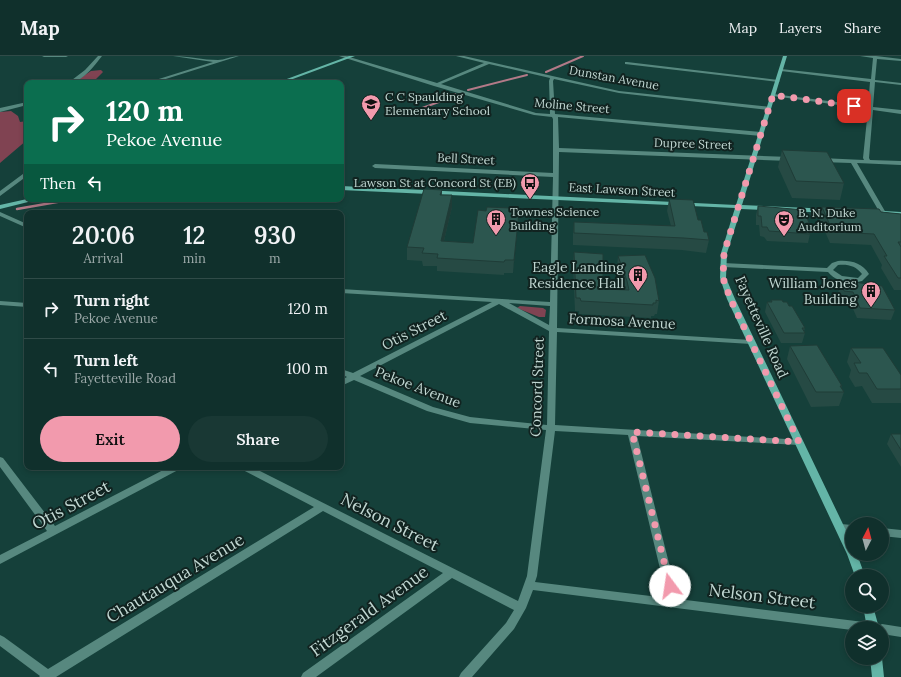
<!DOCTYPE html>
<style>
:root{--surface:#10302c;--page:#193834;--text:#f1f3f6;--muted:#9ca9a9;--line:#304b48;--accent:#f29aad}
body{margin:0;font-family:Lora,serif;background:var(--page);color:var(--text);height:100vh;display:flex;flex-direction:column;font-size:15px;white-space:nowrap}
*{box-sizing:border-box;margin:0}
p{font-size:13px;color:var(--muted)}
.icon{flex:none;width:22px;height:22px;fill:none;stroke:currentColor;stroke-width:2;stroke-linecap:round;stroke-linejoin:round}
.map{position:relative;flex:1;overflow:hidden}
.sheet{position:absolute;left:24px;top:154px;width:320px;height:260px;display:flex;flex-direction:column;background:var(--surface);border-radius:8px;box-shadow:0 2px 6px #0003,0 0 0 1px var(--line)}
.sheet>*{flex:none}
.banner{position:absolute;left:24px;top:24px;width:320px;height:122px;border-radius:8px;box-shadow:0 2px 6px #0003,0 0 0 1px var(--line);background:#0b6e4f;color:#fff;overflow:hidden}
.needle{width:26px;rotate:6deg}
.controls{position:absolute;left:845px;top:461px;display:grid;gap:8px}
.controls a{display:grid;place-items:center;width:44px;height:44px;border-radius:50%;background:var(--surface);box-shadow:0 2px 6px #0003,0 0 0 1px var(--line);font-size:20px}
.pin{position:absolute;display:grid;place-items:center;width:34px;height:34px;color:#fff;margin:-17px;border-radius:8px;box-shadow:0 2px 6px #0006}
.me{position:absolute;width:44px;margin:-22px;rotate:346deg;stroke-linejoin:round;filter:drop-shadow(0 0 3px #0008)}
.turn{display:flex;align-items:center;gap:14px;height:84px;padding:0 16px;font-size:18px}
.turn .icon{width:52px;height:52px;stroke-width:2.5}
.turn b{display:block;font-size:28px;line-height:34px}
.then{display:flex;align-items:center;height:38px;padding:0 16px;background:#0003;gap:8px;font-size:15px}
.eta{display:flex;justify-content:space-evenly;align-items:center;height:68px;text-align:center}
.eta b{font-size:24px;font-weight:600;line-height:28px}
.primary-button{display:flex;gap:8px;margin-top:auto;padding:8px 16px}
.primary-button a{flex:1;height:46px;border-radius:24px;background:var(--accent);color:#111;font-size:16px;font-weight:600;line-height:46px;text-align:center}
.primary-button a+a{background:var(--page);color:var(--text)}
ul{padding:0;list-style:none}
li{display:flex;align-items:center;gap:12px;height:60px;padding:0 16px;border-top:1px solid var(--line)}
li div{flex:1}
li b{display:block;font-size:15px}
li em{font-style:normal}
header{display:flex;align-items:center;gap:24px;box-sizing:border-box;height:56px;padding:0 20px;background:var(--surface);border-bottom:1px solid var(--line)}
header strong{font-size:19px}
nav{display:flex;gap:22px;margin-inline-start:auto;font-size:14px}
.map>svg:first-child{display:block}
.green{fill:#804352}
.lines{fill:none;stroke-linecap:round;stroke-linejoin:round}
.stream-far1{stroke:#b37a88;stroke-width:2}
.stream{stroke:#b37a88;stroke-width:2.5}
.street{fill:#57887f;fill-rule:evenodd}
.secondary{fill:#64b5a7;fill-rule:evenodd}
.wall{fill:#264a44}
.shaded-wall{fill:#1f3c37}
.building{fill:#2c564f;stroke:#1f3c37}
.route{stroke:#f29aad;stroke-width:7;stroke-dasharray:0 12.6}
.labels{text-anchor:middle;stroke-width:4;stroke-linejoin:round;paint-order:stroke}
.far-street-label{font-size:12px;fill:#c1d7d2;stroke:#112320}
.far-poi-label{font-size:12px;fill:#c1d7d2;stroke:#112320;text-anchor:start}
.poi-label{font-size:14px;fill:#c1d7d2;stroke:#112320;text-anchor:end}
.street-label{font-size:14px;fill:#c1d7d2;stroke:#112320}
.near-street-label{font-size:17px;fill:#c1d7d2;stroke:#112320}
</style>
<header>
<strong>Map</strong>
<nav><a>Map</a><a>Layers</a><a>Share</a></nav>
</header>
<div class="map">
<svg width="901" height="621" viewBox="0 0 901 621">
<rect width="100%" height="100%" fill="#15403a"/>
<path class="green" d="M101 14 103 16 92 27H73L91 15Z
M11 55 18 60 20 66 27 65V84L0 107V56Z
M520 250 543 252 546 254 545 261H539L517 252Z"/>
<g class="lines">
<path class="stream-far1" d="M546 16 583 0
M468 34 527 19
M403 59 447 43 455 38"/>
<path class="stream" d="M17 153 74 143"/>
<path class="street" d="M42 0H68L66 1H44Z
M98 0H102C94 10 82 27 68 27L85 14Z
M173 0C188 0 203 4 218 4 224 4 232 0 239 0L153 27H146L213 6Z
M339 0H346L437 27 484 7 456 0H464L619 35 771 51V53L769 54 619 37 554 23 553 25 555 58 761 76 764 78 761 80 558 61 559 92 790 101 793 103 790 105 559 96 557 272 751 284 755 286 751 288 557 276 555 369 802 384 803 386 802 388 799 389 637 380 678 543 872 567 876 569 877 571 882 568 901 571V581L882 578V572H852V574L533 534 526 552 514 573 472 621H459L461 617 506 567 514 554 452 522 316 621H301L303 617 443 517 323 455 56 621H39L40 620 0 590V579L4 581 48 613 314 451 241 413 239 411H252L518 545 527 520 546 374 470 367 427 355 354 324 341 330V324L347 321 341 318V313L353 317 492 246 341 237V233L550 246 553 121 375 112 372 110 375 108 553 117V63L552 61 534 59 434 30ZM489 8 550 22 549 25 550 58 536 57 441 28ZM509 247 550 250 549 269ZM499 248 549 275 547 369 470 361 433 351 360 320ZM555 375 628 379 667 542 535 526 537 520Z
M860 0H876L901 3V5L877 3 875 24 901 27V29L875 26 873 51 901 54V58L873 54 869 102 870 104 901 105V109L857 107 886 157 883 159 880 157 851 107 821 106 818 104 821 102 864 104 863 102 868 53 773 40 771 39 773 38 868 50 870 26 781 15 779 14 781 13 871 23 873 2Z
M627 6 778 24 780 25 778 26 625 8V6Z
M27 46V49L0 56V52Z
M27 115V120L0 140V135Z
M0 156 27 168V172L0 160Z
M838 205C851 204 862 207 869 218L862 225C851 228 836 226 828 216L723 211 720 209 723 207 827 212 832 207ZM838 209C848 208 856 210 862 218L858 222 842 220 833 214Z
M0 245 27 247V251L0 249Z
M0 401 3 402 55 470 169 411H182L180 413 0 508V499L47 475 0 411Z
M841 468 852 469V477L838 475 836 472 838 469Z
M882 472 901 474V482L882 480Z"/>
<path class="secondary" d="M349 0H355L282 27H276Z
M783 0H787L742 149 832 153 835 155 832 157 741 153 727 197 726 222 735 243 852 487V498H857L865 520H855L847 498 727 243 720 222 721 197 735 152 341 134V130L736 149Z
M27 143H37L36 144 0 153V149Z
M884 155 901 156V160L882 158 881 157Z
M863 550H873L879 572H867Z
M870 602H882L884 621H872Z"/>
</g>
<path class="wall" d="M782 94 844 127 840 144 792 142 778 111Z
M442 134V139L452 151 444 185 473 187 486 155 510 152V156H519L513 217H504V219L437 215V210H423L422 205 407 204V191Z
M669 143 704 176 709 184 706 197 682 194 573 189V178L574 166 671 170 667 155Z
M758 150 809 167 808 172 810 178 808 187 767 185 764 181 760 180 759 169H756V159Z
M822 151 901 158V234H894L881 212 882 209 871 189 830 187 819 162Z
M574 196 603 233 624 234 617 212 618 200 659 245 657 258H655L654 260H651V262L579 258V255H575L573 209Z
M854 226 895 254 891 264 857 262 850 246 841 245 838 237 841 227 853 228Z
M771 244 789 250 805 272 804 275 805 277 802 287H781L765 256 767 246H770Z
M790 290 842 330 841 332 844 336 839 350 811 351 787 303Z
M851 292 901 319V347H872L862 330 855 331 849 321 851 314 847 306Z
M891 378H901V411L887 388Z"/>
<path class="shaded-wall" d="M452 139V151L441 197V185Z
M519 156 518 168 513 217 514 204Z"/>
<path class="building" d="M782 94 827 96 844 127 796 125Z
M424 133 442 134 440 139H452L441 185 473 187 478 154 486 155 487 151 510 152 509 156H519L514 204H505L504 206 437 202 438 198 422 197 424 192 407 191Z
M669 143 693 144 698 164H701L704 176H707L709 184 684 182 574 177V166L675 170Z
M758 150 804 154 809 167H806L810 178 769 175 767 171H762L761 160H758Z
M822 151 879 153 881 156 901 158V186H898L901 191V222H898L884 200H887L874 178 833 176Z
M574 196 603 198V233L629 234 627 225 618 200 645 199 655 222 659 245 656 244V247H653V249L581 245 580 242H576Z
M854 226 882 230 895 254 860 252 853 236 844 235 841 227 855 228Z
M771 244H782L783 246H787L789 250H792L805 272H802L805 277H784L767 246H772Z
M817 289 842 330H840L844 336H816L790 290Z
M851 292H883L901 319V333H877L867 317H859L854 307H861Z
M891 378H901V394Z"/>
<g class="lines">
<path class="route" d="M670 530 632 376 799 386 730 242 723 222 724 197 773 39 854 50"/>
</g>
<defs>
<g id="school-pin" transform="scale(1)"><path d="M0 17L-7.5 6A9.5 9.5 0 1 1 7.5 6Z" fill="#f29aad" stroke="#112320"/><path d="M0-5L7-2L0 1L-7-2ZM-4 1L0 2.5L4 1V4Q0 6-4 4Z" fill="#111"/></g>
<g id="bus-pin" transform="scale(1)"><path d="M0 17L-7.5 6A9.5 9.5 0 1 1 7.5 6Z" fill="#f29aad" stroke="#112320"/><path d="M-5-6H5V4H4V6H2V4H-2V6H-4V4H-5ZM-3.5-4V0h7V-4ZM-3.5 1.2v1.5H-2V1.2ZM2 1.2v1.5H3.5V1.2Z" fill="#111"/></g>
<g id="building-pin" transform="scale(1)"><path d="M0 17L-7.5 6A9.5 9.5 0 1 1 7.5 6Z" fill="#f29aad" stroke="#112320"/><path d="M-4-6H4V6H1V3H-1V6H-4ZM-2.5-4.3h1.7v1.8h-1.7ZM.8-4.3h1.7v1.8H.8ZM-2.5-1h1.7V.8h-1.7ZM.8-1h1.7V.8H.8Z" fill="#111"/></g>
<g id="theatre-pin" transform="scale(1)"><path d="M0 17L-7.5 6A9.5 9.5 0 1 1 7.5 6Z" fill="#f29aad" stroke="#112320"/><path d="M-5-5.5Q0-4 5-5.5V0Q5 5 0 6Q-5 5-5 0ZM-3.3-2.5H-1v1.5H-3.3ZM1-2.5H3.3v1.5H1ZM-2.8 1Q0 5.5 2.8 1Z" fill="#111"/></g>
</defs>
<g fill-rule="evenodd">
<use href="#school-pin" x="371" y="48"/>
<use href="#bus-pin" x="530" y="127"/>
<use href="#building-pin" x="496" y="163"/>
<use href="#theatre-pin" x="784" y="164"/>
<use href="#building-pin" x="638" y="219"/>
<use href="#building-pin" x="871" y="235"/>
</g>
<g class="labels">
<g class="far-street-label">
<text transform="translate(614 22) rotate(10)" y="4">Dunstan Avenue</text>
<text transform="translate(572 50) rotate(5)" y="4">Moline Street</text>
<text transform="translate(693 88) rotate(2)" y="4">Dupree Street</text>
<text transform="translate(466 103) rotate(3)" y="4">Bell Street</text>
<text transform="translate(622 134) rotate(3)" y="4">East Lawson Street</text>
</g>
<g class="far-poi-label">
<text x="385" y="45">C C Spaulding<tspan x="385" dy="14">Elementary School</tspan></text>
<text x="516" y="131" text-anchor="end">Lawson St at Concord St (EB)</text>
<text x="510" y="160">Townes Science<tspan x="510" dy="14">Building</tspan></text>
<text x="798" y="161">B. N. Duke<tspan x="798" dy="14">Auditorium</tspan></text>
</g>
<g class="poi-label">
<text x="624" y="216">Eagle Landing<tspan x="624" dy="16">Residence Hall</tspan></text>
<text x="857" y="232">William Jones<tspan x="857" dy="16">Building</tspan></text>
</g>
<g class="street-label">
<text transform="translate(622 265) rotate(3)" y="5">Formosa Avenue</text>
<text transform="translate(762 271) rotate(66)" y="5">Fayetteville Road</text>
<text transform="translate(414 274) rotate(-27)" y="5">Otis Street</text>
<text transform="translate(418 331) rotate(21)" y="5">Pekoe Avenue</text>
<text transform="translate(537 331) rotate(-88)" y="5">Concord Street</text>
</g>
<g class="near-street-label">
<text transform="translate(71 449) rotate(-28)" y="6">Otis Street</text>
<text transform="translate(390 466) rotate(27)" y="6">Nelson Street</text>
<text transform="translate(175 522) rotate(-31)" y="6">Chautauqua Avenue</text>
<text transform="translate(762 540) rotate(7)" y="6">Nelson Street</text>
<text transform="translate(369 555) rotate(-36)" y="6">Fitzgerald Avenue</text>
</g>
</g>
</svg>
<div class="controls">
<a><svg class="needle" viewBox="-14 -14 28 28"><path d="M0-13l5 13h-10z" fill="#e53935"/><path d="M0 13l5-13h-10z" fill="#9ca9a9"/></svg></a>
<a><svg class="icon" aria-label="search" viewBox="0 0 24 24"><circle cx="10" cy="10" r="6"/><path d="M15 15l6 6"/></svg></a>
<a><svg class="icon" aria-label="layers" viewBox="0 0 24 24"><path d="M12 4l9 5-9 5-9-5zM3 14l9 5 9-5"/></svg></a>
</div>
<div class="pin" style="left:854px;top:50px;background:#d93025"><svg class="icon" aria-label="arrive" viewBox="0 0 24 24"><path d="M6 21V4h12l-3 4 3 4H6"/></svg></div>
<svg class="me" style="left:670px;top:530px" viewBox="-20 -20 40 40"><circle r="19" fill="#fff"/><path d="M0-13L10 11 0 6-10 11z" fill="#f29aad"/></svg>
<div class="banner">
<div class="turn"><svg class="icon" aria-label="right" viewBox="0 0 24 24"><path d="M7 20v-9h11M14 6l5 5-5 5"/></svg><div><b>120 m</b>Pekoe Avenue</div></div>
<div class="then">Then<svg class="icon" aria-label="left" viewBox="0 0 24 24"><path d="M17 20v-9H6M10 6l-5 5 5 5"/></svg></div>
</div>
<section class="sheet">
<div class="eta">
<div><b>20:06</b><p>Arrival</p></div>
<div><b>12</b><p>min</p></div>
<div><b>930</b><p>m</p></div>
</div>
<ul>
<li><svg class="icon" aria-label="right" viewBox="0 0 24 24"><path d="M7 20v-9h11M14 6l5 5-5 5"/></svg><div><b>Turn right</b><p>Pekoe Avenue</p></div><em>120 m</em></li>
<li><svg class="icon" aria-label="left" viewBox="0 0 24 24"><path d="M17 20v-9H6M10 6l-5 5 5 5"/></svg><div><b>Turn left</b><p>Fayetteville Road</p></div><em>100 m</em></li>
</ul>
<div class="primary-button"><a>Exit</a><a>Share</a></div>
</section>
</div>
